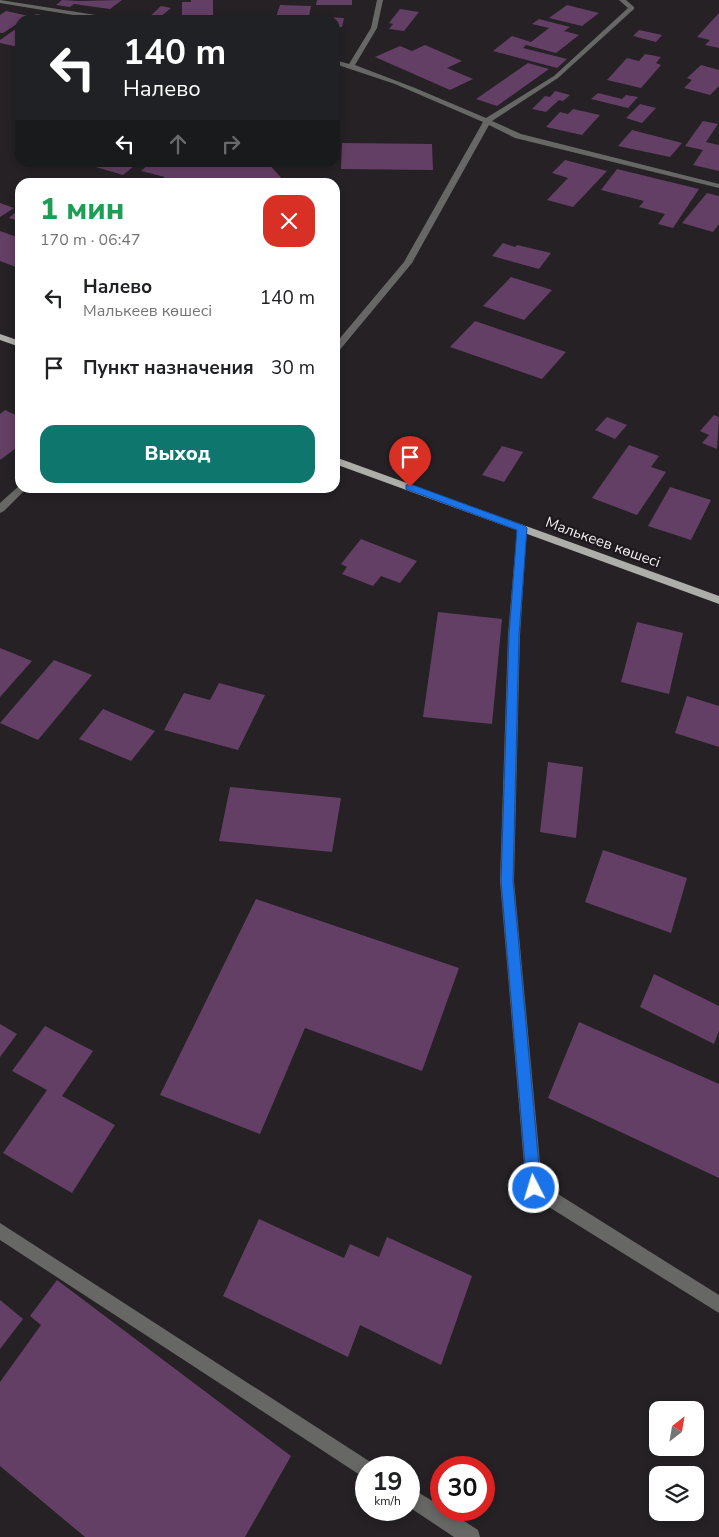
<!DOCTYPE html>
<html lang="ru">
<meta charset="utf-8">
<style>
:root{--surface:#fff;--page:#f2f2f2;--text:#202124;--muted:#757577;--accent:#0f766e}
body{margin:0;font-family:"Nunito Sans",sans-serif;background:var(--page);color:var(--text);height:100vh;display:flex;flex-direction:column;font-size:19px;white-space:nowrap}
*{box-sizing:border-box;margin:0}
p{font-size:16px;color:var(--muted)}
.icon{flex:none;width:28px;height:28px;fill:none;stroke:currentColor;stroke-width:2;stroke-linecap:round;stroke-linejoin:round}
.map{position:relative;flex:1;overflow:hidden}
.panel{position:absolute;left:15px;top:178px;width:325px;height:315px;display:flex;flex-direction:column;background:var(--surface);border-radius:15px;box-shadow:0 2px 8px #0003}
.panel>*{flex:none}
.banner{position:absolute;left:15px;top:15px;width:325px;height:152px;border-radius:15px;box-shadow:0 2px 8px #0003;background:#202124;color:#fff;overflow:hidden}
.needle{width:32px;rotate:31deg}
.buttons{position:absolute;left:649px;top:1401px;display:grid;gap:10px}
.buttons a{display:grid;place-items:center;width:55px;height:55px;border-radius:10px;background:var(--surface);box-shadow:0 2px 8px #0003;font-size:25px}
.speed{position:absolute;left:355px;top:1456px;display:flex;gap:10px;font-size:25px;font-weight:700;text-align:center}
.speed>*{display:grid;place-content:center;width:65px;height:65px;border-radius:50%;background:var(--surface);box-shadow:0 2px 8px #0003;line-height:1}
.speed small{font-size:12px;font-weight:400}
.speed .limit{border:8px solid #d22;background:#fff;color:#111}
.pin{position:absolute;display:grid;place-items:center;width:42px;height:42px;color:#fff;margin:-51px -21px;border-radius:50% 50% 50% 0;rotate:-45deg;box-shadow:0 0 5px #0007}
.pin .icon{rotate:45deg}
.me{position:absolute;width:55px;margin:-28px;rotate:355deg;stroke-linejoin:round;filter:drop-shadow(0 0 4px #0008)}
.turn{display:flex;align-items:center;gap:18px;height:105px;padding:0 25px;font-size:22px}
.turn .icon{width:65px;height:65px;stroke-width:2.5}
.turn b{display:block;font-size:35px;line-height:42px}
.lanes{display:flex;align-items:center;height:48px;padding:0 25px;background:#0003;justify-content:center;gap:25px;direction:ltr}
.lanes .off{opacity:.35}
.round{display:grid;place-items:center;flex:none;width:52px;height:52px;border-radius:15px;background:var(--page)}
.overview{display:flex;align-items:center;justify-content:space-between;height:85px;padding:0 25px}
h1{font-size:30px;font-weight:800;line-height:38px;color:#1e9e55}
.cta{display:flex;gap:10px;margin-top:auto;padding:10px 25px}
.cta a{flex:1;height:58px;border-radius:15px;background:var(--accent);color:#fff;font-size:20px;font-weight:800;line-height:58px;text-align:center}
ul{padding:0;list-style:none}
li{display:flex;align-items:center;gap:15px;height:70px;padding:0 25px}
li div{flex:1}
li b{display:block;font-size:19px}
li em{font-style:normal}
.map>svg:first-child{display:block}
.building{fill:#643f65}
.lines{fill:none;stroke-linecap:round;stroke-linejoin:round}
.minor{fill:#676865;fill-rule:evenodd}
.major{fill:#adaea9;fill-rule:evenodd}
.route{fill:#1a73e8;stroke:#114b97}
.labels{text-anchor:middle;stroke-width:4.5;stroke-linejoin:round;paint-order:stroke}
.street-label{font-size:15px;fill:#f2eff2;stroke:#1c181c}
</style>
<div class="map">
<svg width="719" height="1537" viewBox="0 0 719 1537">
<rect width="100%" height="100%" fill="#252125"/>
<path class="building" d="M62 0 79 1 122 0 110 9 74 4 70 7 56 5Z
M191 0H213V20H182V2H191Z
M317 0H352V5H316Z
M280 5 311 6 309 16 344 18 342 27H335V20H304V18L276 17Z
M567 5 599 13 582 26 549 18Z
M161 6 171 8 158 19 148 18Z
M400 9 419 12 404 31 389 29 393 24 389 23Z
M6 11 29 16 20 20V22L3 33H0V15Z
M719 13V48L705 45 710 40 697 37Z
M36 14 57 18 54 20H28Z
M539 19 570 27 564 31 579 35 556 53 526 45 523 48 567 59 557 68 493 51 512 36 531 42 549 28 532 24Z
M20 26V45L18 47 0 43V40Z
M639 30 662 35 656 42 633 36Z
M425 45 462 61 447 68 473 79 450 90 375 57 400 46 412 51Z
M645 54 661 57 656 63 661 65 641 88 607 80 627 58 639 61Z
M528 63 549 69 497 106 476 99Z
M701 65 719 70V86L710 95 684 88 692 80 687 78Z
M555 91 570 95 563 101 559 100 546 112 532 109 545 96 550 97Z
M598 93 622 99 626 95 638 97 628 108 591 99Z
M640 104 656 108 642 123 626 118Z
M573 109 600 115 582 135 546 127 560 112 568 114Z
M703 121 718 124 706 142 719 145V171L693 165 703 150 685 146Z
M632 130 682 143 670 157 618 146Z
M342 143 432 144 433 170 341 169Z
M565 160 607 171 573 207 547 200 568 178 552 173Z
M79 162H139L123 175Z
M151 162H267L285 182H158L165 177 141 171Z
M617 169 699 189 673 228 658 224 665 214 639 207 644 201 601 190Z
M707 193 719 196V224L713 232 682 223Z
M0 203 14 208 0 217Z
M20 208V221L9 218Z
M0 231 20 238V264L16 267 0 261Z
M503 243 515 247 517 245 551 253 539 269 492 256Z
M511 277 552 290 524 320 483 306Z
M475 321 566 352 542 379 450 347Z
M5 410 20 417V445L0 460V414Z
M714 415 719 417 717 449 702 443 709 435 700 431Z
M607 417 627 425 615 439 595 430Z
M629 445 659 456 651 467 666 472 637 515 592 498Z
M502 446 523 452 504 482 482 475Z
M670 487 711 500 691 540 648 526Z
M361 539 417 561 400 583 381 576 373 586 342 574 347 567 341 564Z
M438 612 502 619 492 724 423 717Z
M637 622 683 633 669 694 621 682Z
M0 648 32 661 0 697Z
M54 660 92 675 38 740 0 723Z
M219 683 265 695 238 750 164 730 184 693 210 700Z
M687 696 719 706V747L675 733Z
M103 709 155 731 131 761 79 739Z
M548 762 583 767 576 838 540 832Z
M230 787 341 798 332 852 219 841Z
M603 850 687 878 671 933 585 902Z
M256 899 459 968 422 1071 305 1028 260 1134 160 1095Z
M654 974 719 1006V1031L714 1044 640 1007Z
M579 1022 719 1084V1178L548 1098Z
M0 1024 17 1034 0 1057Z
M45 1026 93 1051 62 1096 115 1125 72 1193 3 1153 47 1090 12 1071Z
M259 1219 344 1258 350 1244 379 1257 387 1237 472 1276 441 1365 360 1325 348 1357 223 1296Z
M57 1280 291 1456 245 1537H85L0 1466V1382L41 1325 30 1316Z
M0 1300 23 1319 0 1349Z"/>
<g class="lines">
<path class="minor" d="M0 0 115 18 118 20H103L0 3Z
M377 0H383L377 28 355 65 415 88 486 118 554 76 628 8 619 0H626L634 7V9L558 78 492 121 521 134 719 184V188L515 138 489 125 412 263 338 352 335 353V344L404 262 483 122 395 84 335 64V60L349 64 371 28Z
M20 485V488H27L4 511 0 513V503Z
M522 524 527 528 520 635 514 881 542 1184 719 1295V1313L528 1194 526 1188 500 881 508 635 517 528Z
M0 1223 372 1463 374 1468H366V1478L360 1475 0 1240Z
M409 1487 441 1506V1510H447L478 1530 480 1537H454L409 1507Z"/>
<path class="major" d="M0 334 20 341V347L0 340Z
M335 457 719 596V604L335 464Z"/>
</g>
<path class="route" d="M410 484 525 526 527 528 519 635 513 881 541 1188 539 1194 534 1196 529 1194 527 1188 501 881 509 635 517 530 406 489V485Z"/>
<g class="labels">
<g class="street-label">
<text transform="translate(603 542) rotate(20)" y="5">Малькеев көшесі</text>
</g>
</g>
</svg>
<div class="buttons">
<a><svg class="needle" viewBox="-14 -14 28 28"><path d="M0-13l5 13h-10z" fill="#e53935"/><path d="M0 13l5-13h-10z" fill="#757577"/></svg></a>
<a><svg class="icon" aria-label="layers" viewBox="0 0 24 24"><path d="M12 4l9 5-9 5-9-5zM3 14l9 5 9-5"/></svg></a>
</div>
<div class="speed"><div>19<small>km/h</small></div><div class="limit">30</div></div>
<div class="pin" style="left:410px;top:487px;background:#d93025"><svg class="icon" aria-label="arrive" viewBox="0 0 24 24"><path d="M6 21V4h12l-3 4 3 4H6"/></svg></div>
<svg class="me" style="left:534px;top:1188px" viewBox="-20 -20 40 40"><circle r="17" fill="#1a73e8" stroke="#fff" stroke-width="3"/><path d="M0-11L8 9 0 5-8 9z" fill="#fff"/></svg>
<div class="banner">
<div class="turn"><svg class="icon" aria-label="left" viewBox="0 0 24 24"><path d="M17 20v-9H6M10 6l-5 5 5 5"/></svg><div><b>140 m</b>Налево</div></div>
<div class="lanes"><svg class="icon" aria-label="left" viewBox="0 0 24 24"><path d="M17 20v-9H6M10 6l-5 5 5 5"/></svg><svg class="icon off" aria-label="ahead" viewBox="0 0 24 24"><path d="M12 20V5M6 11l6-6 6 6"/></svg><svg class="icon off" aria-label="right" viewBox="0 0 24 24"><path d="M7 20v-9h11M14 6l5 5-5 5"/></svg></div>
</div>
<section class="panel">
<div class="overview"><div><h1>1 мин</h1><p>170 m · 06:47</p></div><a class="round" style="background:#d93025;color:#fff"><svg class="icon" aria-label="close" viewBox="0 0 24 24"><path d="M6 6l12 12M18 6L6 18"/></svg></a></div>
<ul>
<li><svg class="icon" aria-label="left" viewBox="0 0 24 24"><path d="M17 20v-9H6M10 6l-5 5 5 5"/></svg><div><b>Налево</b><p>Малькеев көшесі</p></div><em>140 m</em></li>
<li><svg class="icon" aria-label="arrive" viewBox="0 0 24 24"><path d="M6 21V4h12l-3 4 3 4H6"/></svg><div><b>Пункт назначения</b></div><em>30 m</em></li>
</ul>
<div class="cta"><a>Выход</a></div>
</section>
</div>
